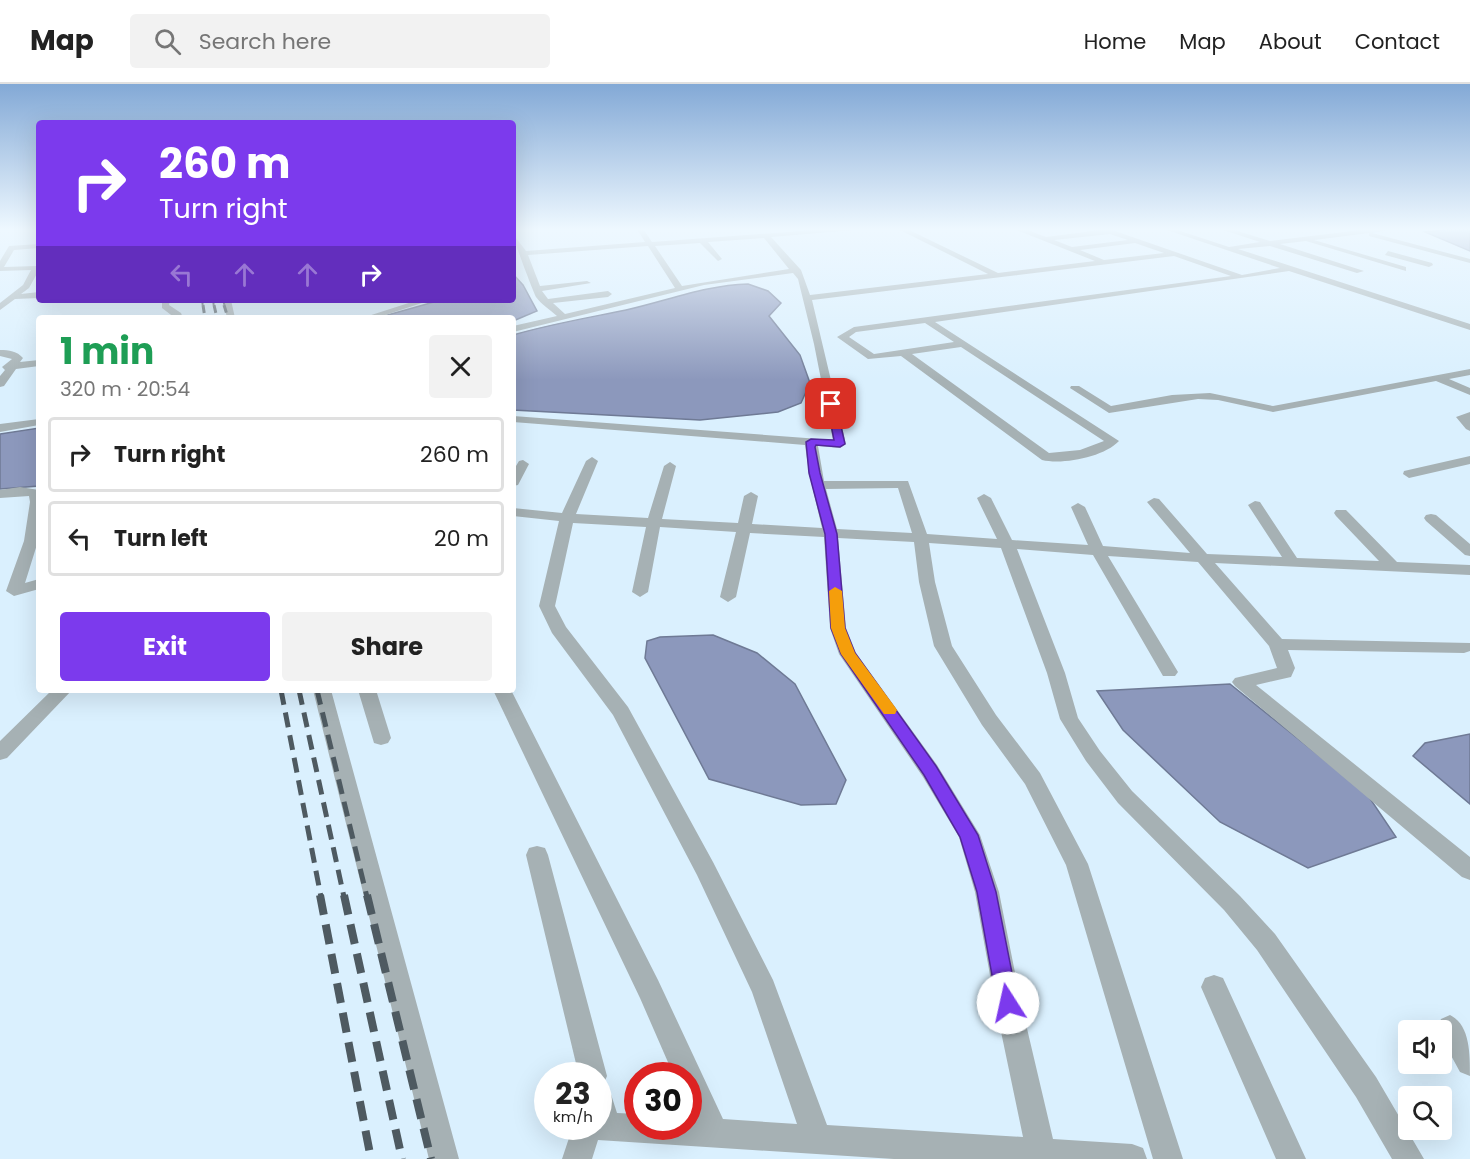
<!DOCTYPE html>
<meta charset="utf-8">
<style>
:root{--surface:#fff;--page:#f2f2f2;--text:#222;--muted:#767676;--line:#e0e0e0;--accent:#7c3aed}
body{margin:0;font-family:Poppins,sans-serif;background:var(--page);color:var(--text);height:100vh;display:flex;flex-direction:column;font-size:22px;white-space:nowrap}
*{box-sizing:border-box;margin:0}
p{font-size:20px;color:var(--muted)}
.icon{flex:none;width:33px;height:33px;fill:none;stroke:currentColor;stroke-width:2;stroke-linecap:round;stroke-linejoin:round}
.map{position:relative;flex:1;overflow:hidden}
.details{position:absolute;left:36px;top:231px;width:480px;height:378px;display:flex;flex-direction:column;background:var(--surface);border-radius:6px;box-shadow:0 6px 24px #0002}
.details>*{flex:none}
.guide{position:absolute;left:36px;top:36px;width:480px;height:183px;border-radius:6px;box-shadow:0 6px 24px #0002;background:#7c3aed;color:#fff;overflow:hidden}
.fabs{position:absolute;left:1398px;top:936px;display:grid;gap:12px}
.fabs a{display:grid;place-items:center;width:54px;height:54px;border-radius:6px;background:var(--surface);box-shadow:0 6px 24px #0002;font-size:30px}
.speed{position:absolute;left:534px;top:978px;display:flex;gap:12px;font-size:30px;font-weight:700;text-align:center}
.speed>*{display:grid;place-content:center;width:78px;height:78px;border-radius:50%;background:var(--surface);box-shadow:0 6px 24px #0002;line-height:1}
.speed small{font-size:15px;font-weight:400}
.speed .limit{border:9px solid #d22;background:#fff;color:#111}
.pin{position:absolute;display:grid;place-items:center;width:51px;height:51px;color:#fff;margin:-26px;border-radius:12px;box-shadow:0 3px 9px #0006}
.me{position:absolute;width:66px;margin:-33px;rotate:350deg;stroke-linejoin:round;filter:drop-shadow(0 0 4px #0008)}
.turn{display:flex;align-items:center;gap:21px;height:126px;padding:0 24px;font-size:27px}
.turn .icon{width:78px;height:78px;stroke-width:2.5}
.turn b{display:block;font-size:42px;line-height:51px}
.lanes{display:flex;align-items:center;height:57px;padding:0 24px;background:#0003;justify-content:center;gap:30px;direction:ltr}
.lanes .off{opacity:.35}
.round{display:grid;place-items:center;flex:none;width:63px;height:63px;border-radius:6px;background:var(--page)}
.headline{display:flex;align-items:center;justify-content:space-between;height:102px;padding:0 24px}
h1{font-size:36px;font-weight:700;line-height:45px;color:#1e9e55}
.cta{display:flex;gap:12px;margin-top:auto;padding:12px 24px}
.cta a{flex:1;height:69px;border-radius:6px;background:var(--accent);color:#fff;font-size:24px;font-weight:700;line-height:69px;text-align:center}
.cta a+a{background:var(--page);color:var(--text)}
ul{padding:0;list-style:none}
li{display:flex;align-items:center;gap:18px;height:75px;margin:0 12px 9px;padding:0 12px;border:3px solid var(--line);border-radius:6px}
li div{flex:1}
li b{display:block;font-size:22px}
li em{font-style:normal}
header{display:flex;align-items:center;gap:36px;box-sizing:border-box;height:84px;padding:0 30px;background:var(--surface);border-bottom:2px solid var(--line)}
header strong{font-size:28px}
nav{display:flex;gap:33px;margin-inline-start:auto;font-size:21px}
.search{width:420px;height:54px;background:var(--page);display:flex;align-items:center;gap:15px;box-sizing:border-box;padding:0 21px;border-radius:6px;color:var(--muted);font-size:22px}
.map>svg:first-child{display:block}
.water{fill:#8c98bc;stroke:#6f7a95;stroke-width:1.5}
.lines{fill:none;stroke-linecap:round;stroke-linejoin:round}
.minor{fill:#a6b1b4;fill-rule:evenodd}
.rail-far3{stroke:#4e5a61;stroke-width:2;stroke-dasharray:5 3;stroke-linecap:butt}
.rail-far2{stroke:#4e5a61;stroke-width:3;stroke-dasharray:8 4;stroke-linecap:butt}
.rail-far1{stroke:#4e5a61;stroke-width:5;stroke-dasharray:15 8;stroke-linecap:butt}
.rail{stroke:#4e5a61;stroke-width:8;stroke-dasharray:20 10;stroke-linecap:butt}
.route{fill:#7c3aed;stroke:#51269a;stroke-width:1.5}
.slow{fill:#f59e0b}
</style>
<header>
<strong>Map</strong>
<div class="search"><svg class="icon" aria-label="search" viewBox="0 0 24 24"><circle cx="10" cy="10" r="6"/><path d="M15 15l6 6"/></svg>Search here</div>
<nav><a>Home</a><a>Map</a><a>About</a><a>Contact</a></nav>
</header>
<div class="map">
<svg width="1470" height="1075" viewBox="0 0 1470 1075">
<rect width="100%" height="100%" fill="#daf0fe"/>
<path class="water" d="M1452 145H1470V167L1425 148Z
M513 190 523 201 537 227 513 237V234H377L441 216H513Z
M748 200 768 207 781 219 769 232 800 271 810 299 801 319 778 328 700 336 513 326V251C551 240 587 234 626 226 667 217 706 201 748 200Z
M39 344V402L0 405V350Z
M713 551 757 569 795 600 846 696 836 720 801 721 709 695 645 574 647 557 660 553Z
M1230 600 1367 710 1396 753 1308 784 1220 738 1123 646 1097 607Z
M1470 650V720L1413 672 1425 659Z"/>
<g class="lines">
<path class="minor" d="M637 145H643L652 158 830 145H864L771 153 801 186 810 211 988 190 898 145H907L998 189 1095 177 1014 145H1024L1046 153 1109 145 1242 191 1280 184 1164 145H1174L1229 163 1260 158 1220 145H1231L1270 157 1370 145H1391L1372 149 1470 175V179L1369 152V149L1314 156 1406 183V187L1306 157 1280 160 1364 187 1357 189 1270 162 1238 165 1470 240V246L1289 187 935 238 1119 357C1104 373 1063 381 1042 376L901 272 868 275 837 253 854 243 1231 192 1174 172 812 216 846 360 840 364 818 362 824 397H908L927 450 997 455 977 414 984 410 991 414 1012 456 1088 461 1071 423 1078 419 1085 423 1103 462 1190 469 1147 418 1154 414 1159 415 1207 470 1282 473 1248 421 1255 417 1260 418 1297 474 1379 477 1336 432 1334 429 1336 426H1346L1397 478 1470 481V491L1215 479 1282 555 1470 559V567L1464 569 1288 566 1295 584 1291 593 1256 601 1470 773V796L1462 793 1235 602 1232 598 1235 594 1277 584 1269 562 1198 478 1108 472 1178 588 1175 592H1163L1093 471 1017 465 1065 589 1078 634 1100 667 1132 707 1240 812 1275 850 1376 993 1424 1075H1392L1356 1013 1257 866 1224 826 1118 719 1086 677 1060 635 1047 589 1001 464 929 459 935 498 952 562 996 631 1040 689 1088 780 1183 1075H1153L1066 781 1025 700 982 641 934 562 919 498 914 458 838 454 846 544 856 569 937 681 980 751 999 808 1021 919 1053 1055 1132 1060 1143 1064 1147 1075H894L598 1056 592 1075H562L573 1042H598V992H579L526 771 529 764 537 762 545 764 548 771 607 992 604 999 608 1001 617 1029 638 1030V1042H688V1033H692L688 1025V992H674L640 914 493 606H511L658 896 723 1035 797 1040 752 908 697 791 613 631 552 549 539 522 559 437 513 432V424L562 429 586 377 592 373 598 377 576 430 648 434 664 382 670 378 676 382 662 435 738 439 744 412 751 408 758 412 752 440 822 444 809 389 805 361 513 338V332L833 356 814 260 798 195 793 189 704 201 513 248V242L557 232C549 225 541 220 536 213 533 207 513 155 513 150L526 167 645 158ZM1110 150 1128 156 1072 163 1054 156ZM764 154 789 185 682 202 655 162 700 159 718 177 722 175 708 158ZM1135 159 1164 169 1104 176 1080 166ZM648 162 675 204 565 230 553 219 608 213 612 210 608 207 548 215 542 207 591 199 587 197 540 202 528 171ZM925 239 954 258 874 270 849 253 856 248ZM961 263 1104 357 1080 366 1049 369 912 270ZM898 404 912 449 837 445 826 405ZM573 439 646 443 632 508 640 513 648 508 660 443 736 448 720 513 728 518 736 513 750 449 824 453 830 544 839 570 923 693 959 753 975 808 995 919 1023 1053 827 1041 773 896 713 778 628 623 566 543 555 522Z
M39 160V164L14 166 4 183 36 182 39 186 29 204 21 210 39 208V214L15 215 0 226V219L23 201 31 186 0 187V177L9 162Z
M1388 167 1432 179 1433 181 1429 183 1385 171Z
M162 216H170L169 221 181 229 183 234H175L162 224Z
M223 216H231L235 234H227Z
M418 216H431L376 234H362Z
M0 266C9 266 17 267 23 274L20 278 39 276V282L16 285 4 302 0 303V292L5 286 2 283 12 275 0 272Z
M1470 285V291L1449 295 1470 304V311L1436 297 1273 328 1218 316 1198 315 1109 329 1070 304 1071 302H1079L1111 322 1172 311 1210 309 1273 322Z
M1470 328V347L1466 345 1456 333Z
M39 335V341L0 348V340Z
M1470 372V380L1409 394 1403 390 1404 387Z
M523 376 529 380 518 401 513 402V387L519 377Z
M20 403 39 406V454L25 499 39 495V505L14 512 6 507 24 457 30 418 29 412 0 414V406Z
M1431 430 1436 431 1470 460V472L1465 471 1426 437 1424 434 1426 431Z
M52 606H72L7 674 0 676V657Z
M313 606H331L459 1075H429Z
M358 606H376L391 654 388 659 381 661 374 659Z
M1214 891 1223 894 1306 1075H1276L1201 903 1205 894Z
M1450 931C1470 941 1470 969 1470 992L1460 988 1442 955V946L1437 944 1441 935Z"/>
<path class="rail-far3" d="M202 216 203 223
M213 216 214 223
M223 216 225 223"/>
<path class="rail-far2" d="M203 221 205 234
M214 221 217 234
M224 221 228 234"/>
<path class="rail-far1" d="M281 606 321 813
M299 606 344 813
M317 606 367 813"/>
<path class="rail" d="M320 811 371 1075
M344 811 402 1075
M367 811 431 1075"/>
</g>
<linearGradient id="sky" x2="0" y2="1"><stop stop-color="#83a9d6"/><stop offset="0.49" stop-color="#eef8ff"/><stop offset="1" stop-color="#eef8ff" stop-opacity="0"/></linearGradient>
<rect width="1470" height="296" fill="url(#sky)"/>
<path class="route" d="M831 317 836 320 845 360 840 363 816 361 815 363 820 389 837 450 845 544 855 569 936 682 978 751 996 808 1018 919 1015 927 1008 930 1000 927 997 919 977 808 960 753 924 691 841 570 831 544 825 450 809 389 806 358 811 355 834 356 827 320Z"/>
<path class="slow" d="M835 503 842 507 845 544 855 569 895 623 897 626 895 630H884L841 570 831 544 829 507Z"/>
</svg>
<div class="fabs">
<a><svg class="icon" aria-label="sound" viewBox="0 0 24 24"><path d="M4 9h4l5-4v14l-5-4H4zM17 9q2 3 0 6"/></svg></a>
<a><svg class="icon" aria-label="search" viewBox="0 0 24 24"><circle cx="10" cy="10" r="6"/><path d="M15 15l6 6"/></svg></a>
</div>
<div class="speed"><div>23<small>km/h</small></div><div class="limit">30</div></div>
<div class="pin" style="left:831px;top:320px;background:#d93025"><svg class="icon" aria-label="arrive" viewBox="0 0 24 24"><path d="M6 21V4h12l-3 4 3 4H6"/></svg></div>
<svg class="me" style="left:1008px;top:919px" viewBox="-20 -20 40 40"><circle r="19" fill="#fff"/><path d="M0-13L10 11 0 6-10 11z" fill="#7c3aed"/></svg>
<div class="guide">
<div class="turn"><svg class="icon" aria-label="right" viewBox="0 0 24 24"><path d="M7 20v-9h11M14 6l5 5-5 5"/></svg><div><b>260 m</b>Turn right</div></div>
<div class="lanes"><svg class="icon off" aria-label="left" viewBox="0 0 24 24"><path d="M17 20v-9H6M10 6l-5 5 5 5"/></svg><svg class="icon off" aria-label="ahead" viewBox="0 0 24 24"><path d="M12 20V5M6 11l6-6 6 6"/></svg><svg class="icon off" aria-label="ahead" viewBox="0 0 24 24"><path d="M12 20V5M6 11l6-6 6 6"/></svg><svg class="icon" aria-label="right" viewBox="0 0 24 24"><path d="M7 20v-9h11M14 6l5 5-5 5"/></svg></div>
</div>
<section class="details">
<div class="headline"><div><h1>1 min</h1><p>320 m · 20:54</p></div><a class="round"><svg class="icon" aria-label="close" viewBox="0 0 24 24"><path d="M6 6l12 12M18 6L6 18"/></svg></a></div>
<ul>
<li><svg class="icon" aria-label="right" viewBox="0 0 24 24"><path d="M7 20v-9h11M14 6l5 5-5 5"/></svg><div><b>Turn right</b></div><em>260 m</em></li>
<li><svg class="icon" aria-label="left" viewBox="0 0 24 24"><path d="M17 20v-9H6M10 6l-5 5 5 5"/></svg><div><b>Turn left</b></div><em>20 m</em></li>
</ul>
<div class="cta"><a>Exit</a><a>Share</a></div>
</section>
</div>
